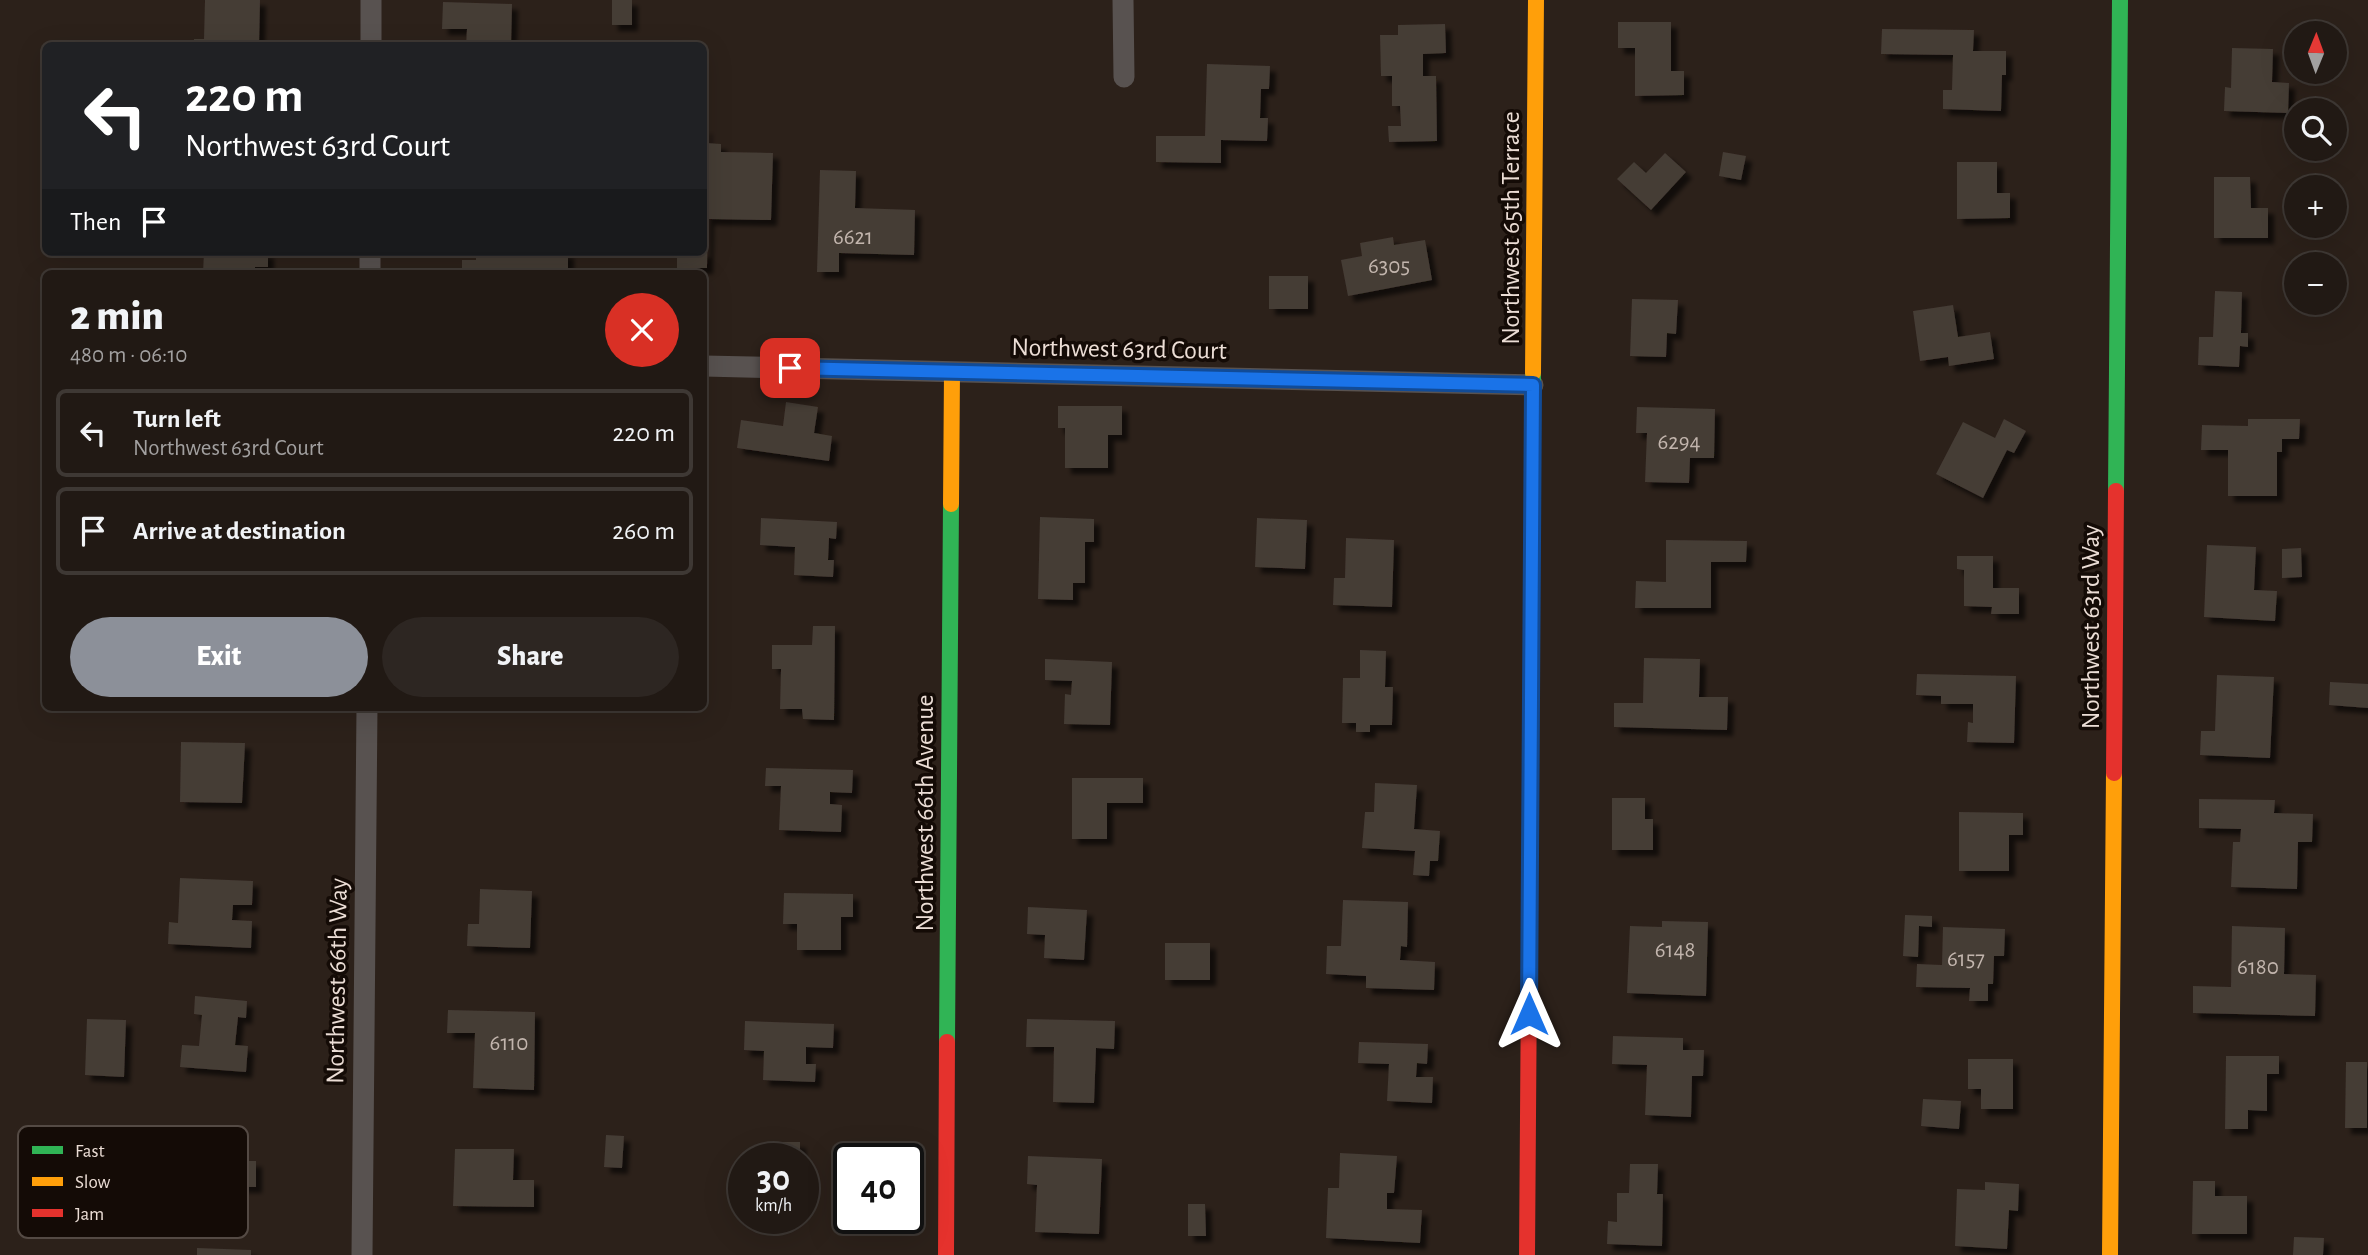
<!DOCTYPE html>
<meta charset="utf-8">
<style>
:root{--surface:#211914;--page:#2d2622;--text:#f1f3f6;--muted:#a2a0a0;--line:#3e3834;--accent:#8c9099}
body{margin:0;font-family:"Alegreya Sans",sans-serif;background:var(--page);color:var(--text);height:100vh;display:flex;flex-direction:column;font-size:26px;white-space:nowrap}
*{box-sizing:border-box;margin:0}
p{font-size:23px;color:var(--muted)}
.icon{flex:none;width:38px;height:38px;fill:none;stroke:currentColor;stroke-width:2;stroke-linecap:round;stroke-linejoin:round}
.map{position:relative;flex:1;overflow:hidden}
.drawer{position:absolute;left:42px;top:270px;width:665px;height:441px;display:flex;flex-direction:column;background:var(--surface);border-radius:10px;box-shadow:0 7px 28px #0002,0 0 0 2px var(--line)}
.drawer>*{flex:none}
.guide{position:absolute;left:42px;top:42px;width:665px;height:214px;border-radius:10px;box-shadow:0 7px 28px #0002,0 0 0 2px var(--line);background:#202124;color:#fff;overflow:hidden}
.needle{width:46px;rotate:1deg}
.fabs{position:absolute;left:2284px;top:21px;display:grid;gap:14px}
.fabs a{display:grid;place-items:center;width:63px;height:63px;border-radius:50%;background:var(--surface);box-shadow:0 7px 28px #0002,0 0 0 2px var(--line);font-size:35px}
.speed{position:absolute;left:728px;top:1143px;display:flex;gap:14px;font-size:35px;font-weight:700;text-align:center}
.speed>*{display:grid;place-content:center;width:91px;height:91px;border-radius:50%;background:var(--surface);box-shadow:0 7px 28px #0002,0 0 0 2px var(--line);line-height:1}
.speed small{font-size:18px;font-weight:400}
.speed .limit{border:4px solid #111;border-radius:10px;background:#fff;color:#111}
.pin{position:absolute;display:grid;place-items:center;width:60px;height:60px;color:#fff;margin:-30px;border-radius:14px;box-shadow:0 4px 10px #0006}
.me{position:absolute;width:77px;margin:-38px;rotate:0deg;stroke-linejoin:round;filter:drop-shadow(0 0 5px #0008)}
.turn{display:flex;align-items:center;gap:24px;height:147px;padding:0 28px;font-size:32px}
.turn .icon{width:91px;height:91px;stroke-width:2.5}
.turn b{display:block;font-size:49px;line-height:60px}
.then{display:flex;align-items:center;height:66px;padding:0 28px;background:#0003;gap:14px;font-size:26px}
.round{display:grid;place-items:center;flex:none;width:74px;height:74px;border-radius:37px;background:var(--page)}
.head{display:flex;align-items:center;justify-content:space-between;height:119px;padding:0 28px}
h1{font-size:42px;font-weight:800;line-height:52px}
.action{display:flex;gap:14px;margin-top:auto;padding:14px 28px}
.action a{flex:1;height:80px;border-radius:42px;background:var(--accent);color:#fff;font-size:28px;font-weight:800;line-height:80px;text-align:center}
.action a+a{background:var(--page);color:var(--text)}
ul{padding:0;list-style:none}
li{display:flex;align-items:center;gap:21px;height:88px;margin:0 14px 10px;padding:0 14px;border:4px solid var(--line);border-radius:10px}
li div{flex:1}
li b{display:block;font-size:26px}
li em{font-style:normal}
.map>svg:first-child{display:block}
.building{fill:#453c35;filter:url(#shadow)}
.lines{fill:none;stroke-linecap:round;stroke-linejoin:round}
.street{stroke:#585250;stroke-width:21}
.fast{stroke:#30b455;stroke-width:16}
.slow{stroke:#ff9f0a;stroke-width:16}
.jam{stroke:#e5322d;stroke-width:16}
.route-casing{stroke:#114b97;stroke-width:18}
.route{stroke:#1a73e8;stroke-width:12}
.labels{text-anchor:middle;stroke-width:7;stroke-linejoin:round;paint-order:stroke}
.number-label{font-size:23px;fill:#c2b5ad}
.street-label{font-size:26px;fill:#ebddd5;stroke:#140b06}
.key{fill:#140b06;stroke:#544a44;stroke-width:2}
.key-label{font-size:19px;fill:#ebddd5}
</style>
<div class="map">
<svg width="2368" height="1255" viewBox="0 0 2368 1255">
<defs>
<filter id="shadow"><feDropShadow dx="6" dy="6" stdDeviation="2" flood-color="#0009"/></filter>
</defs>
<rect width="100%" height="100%" fill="#2c211a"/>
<path class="building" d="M205 0H260L259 46H194V39H204Z
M612 0H632V25H612Z
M443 2 512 4 511 46H466L467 29H442Z
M1618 22H1671V71H1684V95L1635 96V48H1618Z
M1445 24 1446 53 1423 54V76H1436L1437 141 1389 142 1388 126H1401L1400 106H1392V76H1381L1380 35H1398V25Z
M1882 29 1974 30 1973 51H2006V75H2002L2001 111 1943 109V90H1952L1953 55 1881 54Z
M2232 48 2273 49 2272 82 2289 83 2288 113 2224 111 2225 87 2231 88Z
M1207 64 1270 66 1269 89H1261L1260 118H1268L1267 141 1221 140V163L1156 162V136H1205Z
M704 128H706V143L721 144V152L773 153 771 220 708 219 707 268H677V252H704Z
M1723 152 1746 156 1741 180 1719 176Z
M1665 153 1686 172 1651 210 1617 179 1634 162 1646 173Z
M1957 162H1997V193H2010V218L1957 219Z
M820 170 856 171 855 208 915 210 914 255 839 253V272H817Z
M2214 177H2250L2251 208H2268V238H2214Z
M1393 237 1394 245 1425 240 1432 280 1348 296 1341 260 1362 256 1360 243Z
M204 252H268V267H255V273H203Z
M476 252H568V273H462V260H476Z
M1269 276H1308V309H1269Z
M2215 291 2242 292 2241 333H2248V347L2240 346 2239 367 2198 365 2199 337H2213Z
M1632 299 1678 300 1676 334 1667 333 1666 357 1630 356Z
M1953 305 1958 337 1990 332 1994 359 1949 366 1948 357 1920 361 1913 311Z
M786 402 818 407 814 433 832 436 829 461 737 448 741 420 783 426Z
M1058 406H1122V435H1108V468H1065V428H1058Z
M1637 407 1715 409 1714 458H1690L1689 483 1645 482 1647 433H1636Z
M2004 419 2026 431 2014 453 2007 450 1983 498 1936 474 1963 422 1995 438Z
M2248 419H2300L2299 439H2282V452H2277V496H2228V450H2201L2202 425 2248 426Z
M1040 517 1094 519V542H1085V583H1073V600L1038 599Z
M761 518 837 522 836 539 829 538 828 560H834L833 577 794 575 795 547 760 545Z
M1257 518 1307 520 1305 569 1255 567Z
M1346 538 1394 540 1392 607 1333 605 1334 578H1345Z
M1666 540 1747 541 1746 562H1711V608H1635L1636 581 1666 582Z
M2207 545 2256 547 2254 590 2277 591 2275 621 2204 617Z
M2301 548 2302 577 2282 578V549Z
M1957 556H1993V588H2019V614H1991L1992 607 1964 606V570L1957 569Z
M813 626H835L834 720 803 719 802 709H780L781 669H772V645H812Z
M1360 650 1386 651 1385 687H1393L1392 725H1370V732H1356V723H1342L1343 678H1360Z
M1644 658 1700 659 1699 697H1728L1727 730 1614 727V703H1643Z
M1045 659 1112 662 1110 725 1064 724 1065 694 1071 695 1072 681 1045 680Z
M1917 674 2016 676 2014 743 1967 742 1968 722 1973 723V704H1941V696L1916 695Z
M2217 675 2274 677 2270 758 2200 755 2201 731H2215Z
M2330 682 2368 684V708L2329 705Z
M181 742 245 743 242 803 180 802Z
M766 768 853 770 852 793 830 792V804L842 805 841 832 779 830 781 786H765Z
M1072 778H1143V803H1107V839H1072Z
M1375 783 1417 785 1414 829 1440 831 1438 861H1430L1429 876 1413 875 1415 851 1362 848 1365 812H1374Z
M1612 798H1645V819H1653V850H1612Z
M2199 799 2275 800 2274 813 2313 814 2312 842H2298L2297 889 2231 887 2233 842H2240L2241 829 2199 828Z
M1959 812 2023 813V835H2009V871H1959Z
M180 878 253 881 252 905H233L232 920 252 921 251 948 168 944 169 922 178 923Z
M480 889 532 891 530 948 467 946 468 924H479Z
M784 893 853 894V917H841V950H797V924H783Z
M1343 900 1408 902 1407 947 1401 946 1400 960 1435 962 1434 990 1366 988V976L1326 974 1327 946H1341Z
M1028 907 1087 910 1084 960 1044 958 1045 935 1027 934Z
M1905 915 1932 916V927L1919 926 1918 957 1903 956Z
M1662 921 1708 922 1706 996 1627 993 1630 926 1662 927Z
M2232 926 2285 928 2284 974 2316 975 2315 1016 2193 1013V986L2231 987Z
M1943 927 2005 929 2004 956H1994L1993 984H1988V1001H1969L1970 988 1916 987 1917 964 1942 965Z
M1165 943H1210V980H1165Z
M195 996 247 1001 246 1018 238 1017 235 1045 248 1046 246 1072 180 1067 182 1045 199 1046 202 1015 194 1014Z
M448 1010 535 1012 534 1090 473 1088 475 1033H447Z
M87 1019 126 1020 124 1077 85 1075Z
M1027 1019 1115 1021 1114 1049 1096 1048 1094 1103 1053 1102 1054 1047H1026Z
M745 1021 834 1024 833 1048 806 1047V1064H816L815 1082 763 1080 764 1051 744 1050Z
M1613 1036 1683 1038V1050H1704L1703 1076H1692L1691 1117 1645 1115 1647 1065 1612 1064Z
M1359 1042 1428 1044 1427 1064 1417 1063 1416 1077H1433L1432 1103 1387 1101 1389 1064 1358 1063Z
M2226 1056H2279V1074H2267V1111L2248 1110V1129H2225Z
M1968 1059H2013V1109H1981V1089H1968Z
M2346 1062H2367V1128H2345Z
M1923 1099 1961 1101 1959 1129 1921 1126Z
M192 1130 240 1131 239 1161H256V1187L156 1186V1149H192Z
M606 1135 624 1136 622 1168 604 1167Z
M765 1142H800V1158H765Z
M455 1149H514L513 1180H534V1207L453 1206Z
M1340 1153 1397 1156 1394 1193H1387V1209L1422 1210 1420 1243 1326 1238 1328 1188H1339Z
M1028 1156 1102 1159 1099 1234 1035 1232 1037 1185 1027 1184Z
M1630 1164H1658L1657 1194H1663L1662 1246 1607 1244 1608 1221 1617 1222V1193H1629Z
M2193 1181H2215V1196H2247V1234H2192Z
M1985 1182 2019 1184 2018 1211 2009 1210 2007 1249 1955 1246 1957 1189 1985 1190Z
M1188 1204H1205L1206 1236H1188Z
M2294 1237 2324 1238 2323 1255H2293Z
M197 1248 251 1250V1255H197Z"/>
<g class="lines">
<path class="street" d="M1123 0 1124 77
M371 46V0
M370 273V252
M704 366 1533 385
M362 1255 367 707"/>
<path class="fast" d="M2116 491 2120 0
M1529 977 1533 373
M947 1042 951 504"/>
<path class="slow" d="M1533 373 1536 0
M951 504 952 372
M2110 1255 2114 773"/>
<path class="jam" d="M2114 773 2116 491
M946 1255 947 1042
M1527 1255 1529 977"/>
</g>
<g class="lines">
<g class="route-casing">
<path id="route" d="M790 368 1533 385 1529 1014"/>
</g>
<use href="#route" class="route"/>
</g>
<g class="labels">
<g class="number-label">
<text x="853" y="244">6621</text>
<text x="1389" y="273">6305</text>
<text x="1679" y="449">6294</text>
<text x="1675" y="957">6148</text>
<text x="1966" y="966">6157</text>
<text x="2258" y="974">6180</text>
<text x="509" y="1050">6110</text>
</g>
<g class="street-label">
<text transform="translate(1510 228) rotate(-90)" y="9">Northwest 65th Terrace</text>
<text transform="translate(1119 348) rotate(1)" y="9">Northwest 63rd Court</text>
<text transform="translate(2090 627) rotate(-90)" y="9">Northwest 63rd Way</text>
<text transform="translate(924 813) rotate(-90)" y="9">Northwest 66th Avenue</text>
<text transform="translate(336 981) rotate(-89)" y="9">Northwest 66th Way</text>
</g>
</g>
<rect x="18" y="1126" width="230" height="112" rx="10" class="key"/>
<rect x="32" y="1146" width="31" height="8" fill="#30b455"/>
<rect x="32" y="1177" width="31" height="9" fill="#ff9f0a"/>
<rect x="32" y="1209" width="31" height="8" fill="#e5322d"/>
<g class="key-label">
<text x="75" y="1157">Fast</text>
<text x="75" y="1188">Slow</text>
<text x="75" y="1220">Jam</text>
</g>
</svg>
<div class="fabs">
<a><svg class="needle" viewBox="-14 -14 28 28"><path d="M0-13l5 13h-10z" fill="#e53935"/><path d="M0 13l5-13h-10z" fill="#a2a0a0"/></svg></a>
<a><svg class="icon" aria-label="search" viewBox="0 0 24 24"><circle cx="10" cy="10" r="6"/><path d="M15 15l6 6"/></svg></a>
<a>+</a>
<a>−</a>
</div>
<div class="speed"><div>30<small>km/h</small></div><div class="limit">40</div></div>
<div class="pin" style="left:790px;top:368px;background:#d93025"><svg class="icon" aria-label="arrive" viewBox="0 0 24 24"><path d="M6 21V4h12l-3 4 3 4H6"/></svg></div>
<svg class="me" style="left:1529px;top:1014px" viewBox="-20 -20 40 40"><path d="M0-17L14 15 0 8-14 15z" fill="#1a73e8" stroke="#fff" stroke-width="4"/></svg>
<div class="guide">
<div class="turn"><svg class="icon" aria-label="left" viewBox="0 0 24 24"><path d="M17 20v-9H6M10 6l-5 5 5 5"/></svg><div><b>220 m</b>Northwest 63rd Court</div></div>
<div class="then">Then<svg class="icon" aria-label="arrive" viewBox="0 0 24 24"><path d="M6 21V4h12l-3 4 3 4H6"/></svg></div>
</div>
<section class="drawer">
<div class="head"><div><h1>2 min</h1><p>480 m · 06:10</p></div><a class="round" style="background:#d93025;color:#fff"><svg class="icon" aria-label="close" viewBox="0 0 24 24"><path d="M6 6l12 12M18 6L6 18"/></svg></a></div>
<ul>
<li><svg class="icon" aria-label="left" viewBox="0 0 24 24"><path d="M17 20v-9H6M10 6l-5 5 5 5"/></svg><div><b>Turn left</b><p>Northwest 63rd Court</p></div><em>220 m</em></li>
<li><svg class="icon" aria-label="arrive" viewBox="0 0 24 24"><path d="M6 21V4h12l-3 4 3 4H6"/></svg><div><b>Arrive at destination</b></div><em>260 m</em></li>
</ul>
<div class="action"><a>Exit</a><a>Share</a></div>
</section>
</div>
